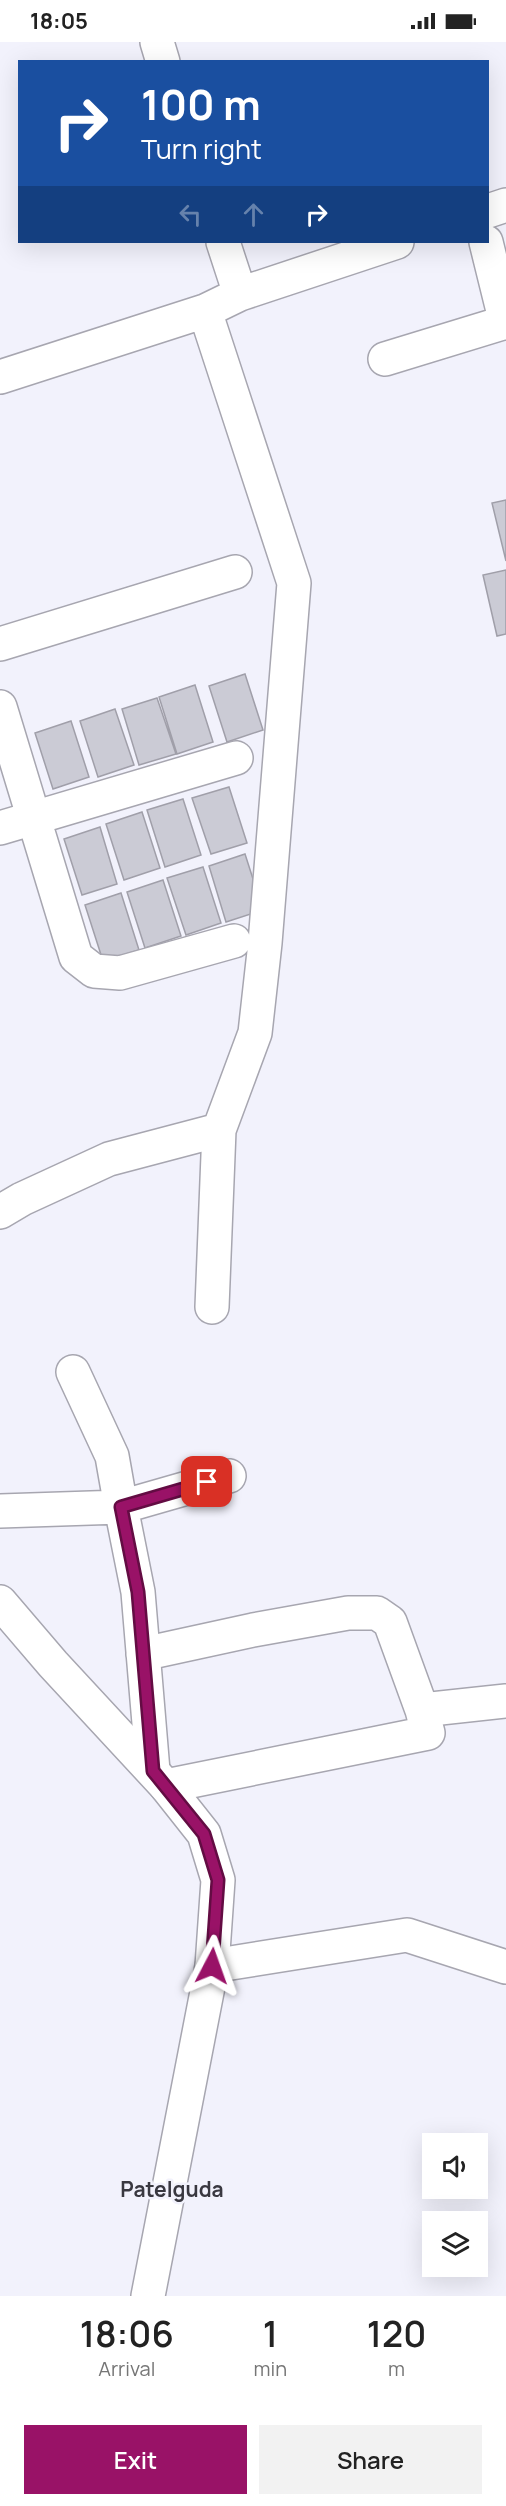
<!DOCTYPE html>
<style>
:root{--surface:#fff;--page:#f2f2f2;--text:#222;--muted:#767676;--accent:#991267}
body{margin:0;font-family:Manrope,sans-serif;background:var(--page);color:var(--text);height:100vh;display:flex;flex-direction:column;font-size:22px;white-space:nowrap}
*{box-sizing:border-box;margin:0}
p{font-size:20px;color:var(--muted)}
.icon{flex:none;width:33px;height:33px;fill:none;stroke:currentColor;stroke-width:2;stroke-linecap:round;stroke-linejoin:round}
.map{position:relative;height:2254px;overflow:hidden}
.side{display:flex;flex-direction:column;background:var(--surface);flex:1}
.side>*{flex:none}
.guide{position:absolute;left:18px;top:18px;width:471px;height:183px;border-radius:0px;box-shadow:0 6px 24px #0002;background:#1a4fa0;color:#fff;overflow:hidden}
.buttons{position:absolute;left:422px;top:2091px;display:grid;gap:12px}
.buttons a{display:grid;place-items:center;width:66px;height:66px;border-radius:0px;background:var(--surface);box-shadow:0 6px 24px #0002;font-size:30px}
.pin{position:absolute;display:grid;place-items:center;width:51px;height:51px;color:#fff;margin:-26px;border-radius:12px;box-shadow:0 3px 9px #0006}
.me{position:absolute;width:66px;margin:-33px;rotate:4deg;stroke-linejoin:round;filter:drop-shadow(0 0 4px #0008)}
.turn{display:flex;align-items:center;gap:21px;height:126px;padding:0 24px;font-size:27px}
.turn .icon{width:78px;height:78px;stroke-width:2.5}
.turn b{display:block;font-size:42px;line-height:51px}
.lanes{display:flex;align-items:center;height:57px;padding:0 24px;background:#0003;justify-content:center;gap:30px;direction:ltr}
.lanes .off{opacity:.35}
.eta{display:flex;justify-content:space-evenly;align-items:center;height:102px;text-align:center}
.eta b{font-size:36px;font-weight:600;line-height:42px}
.action{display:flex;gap:12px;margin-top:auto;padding:12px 24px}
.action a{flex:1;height:69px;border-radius:0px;background:var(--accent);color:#fff;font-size:24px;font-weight:600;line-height:69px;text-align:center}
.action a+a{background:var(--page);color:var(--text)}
.status{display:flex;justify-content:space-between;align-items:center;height:42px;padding:0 30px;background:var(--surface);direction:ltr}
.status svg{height:16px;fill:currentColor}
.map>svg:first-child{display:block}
.building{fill:#cbcbd5;stroke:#a09fa9;stroke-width:1.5}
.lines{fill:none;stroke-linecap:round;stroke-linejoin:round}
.street-casing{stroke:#a7a6b0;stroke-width:36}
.secondary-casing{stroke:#a7a6b0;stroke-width:36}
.street{stroke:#fff;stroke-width:33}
.secondary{stroke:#fff;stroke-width:33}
.route-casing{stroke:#630c43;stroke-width:15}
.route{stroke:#991267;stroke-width:10}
.labels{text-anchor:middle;stroke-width:5;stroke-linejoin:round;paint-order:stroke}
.quarter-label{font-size:21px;font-weight:bold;fill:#393840;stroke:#f2f2fc}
</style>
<div class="status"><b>18:05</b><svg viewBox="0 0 49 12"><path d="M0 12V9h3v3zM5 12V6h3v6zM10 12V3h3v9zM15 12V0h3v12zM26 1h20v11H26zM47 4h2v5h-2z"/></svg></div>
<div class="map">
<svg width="506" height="2254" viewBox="0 0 506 2254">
<rect width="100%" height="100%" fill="#f2f2fc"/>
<path class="building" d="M506 458V519L492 461Z
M506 528V592L497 594 483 533Z
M245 632 263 688 227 700 209 644Z
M195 643 213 700 177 712 159 655Z
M157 656 176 712 139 723 122 667Z
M115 667 134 723 98 735 80 679Z
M71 679 89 735 53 747 35 691Z
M229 745 247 801 211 812 192 756Z
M183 757 201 813 165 825 147 768Z
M142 770 160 826 124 838 106 782Z
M100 785 117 842 82 853 64 797Z
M245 812 263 868 226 880 209 824Z
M203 825 221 881 186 893 167 836Z
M163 838 181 894 145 906 127 850Z
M121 851 139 908 103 919 85 863Z"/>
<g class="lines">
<g class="street-casing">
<path id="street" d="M157 0 163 20
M488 169 506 163
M223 200 240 252
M486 200 506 281
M205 269 294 541 265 901 255 991 219 1088
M385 317 506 280
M0 335 205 269 240 252 397 200
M0 602 235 530
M0 665 76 915 94 929 120 931 234 899
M0 786 236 716
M0 1170 22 1157 109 1117 219 1088 212 1265
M0 1469 121 1465 112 1414 73 1330
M143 1612 253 1588 348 1571H377L390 1580 422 1668
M153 1729 138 1550 121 1465 229 1434
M166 1744 428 1691 422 1668 506 1659
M212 1924 407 1893 506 1925"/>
</g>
<g class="secondary-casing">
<path id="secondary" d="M0 1560 53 1622 166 1744 204 1792 218 1838 212 1924 148 2254"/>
</g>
<use href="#street" class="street"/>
<use href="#secondary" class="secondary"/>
</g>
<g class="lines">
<g class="route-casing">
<path id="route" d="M207 1440 121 1465 138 1550 153 1729 204 1792 218 1838 212 1924"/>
</g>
<use href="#route" class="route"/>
</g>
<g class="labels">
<g class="quarter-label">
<text x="172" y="2155">Patelguda</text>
</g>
</g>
</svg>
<div class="buttons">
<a><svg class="icon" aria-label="sound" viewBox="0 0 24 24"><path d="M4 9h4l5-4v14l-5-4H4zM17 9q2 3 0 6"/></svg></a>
<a><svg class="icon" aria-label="layers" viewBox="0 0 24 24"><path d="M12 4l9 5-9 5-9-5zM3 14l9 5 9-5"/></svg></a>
</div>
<div class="pin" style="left:207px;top:1440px;background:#d93025"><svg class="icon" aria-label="arrive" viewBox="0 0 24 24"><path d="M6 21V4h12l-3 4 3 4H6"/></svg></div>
<svg class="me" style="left:212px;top:1924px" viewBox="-20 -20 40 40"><path d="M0-17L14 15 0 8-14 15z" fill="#991267" stroke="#fff" stroke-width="4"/></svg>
<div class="guide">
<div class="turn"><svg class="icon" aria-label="right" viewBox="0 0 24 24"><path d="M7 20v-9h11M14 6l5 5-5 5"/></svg><div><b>100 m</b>Turn right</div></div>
<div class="lanes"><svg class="icon off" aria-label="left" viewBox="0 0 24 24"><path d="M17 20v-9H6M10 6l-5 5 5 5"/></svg><svg class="icon off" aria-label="ahead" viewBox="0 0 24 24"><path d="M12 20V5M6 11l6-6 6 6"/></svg><svg class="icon" aria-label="right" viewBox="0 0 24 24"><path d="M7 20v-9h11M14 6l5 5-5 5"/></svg></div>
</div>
</div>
<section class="side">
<div class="eta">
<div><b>18:06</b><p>Arrival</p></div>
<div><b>1</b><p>min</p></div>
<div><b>120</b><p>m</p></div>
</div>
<div class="action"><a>Exit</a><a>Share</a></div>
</section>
